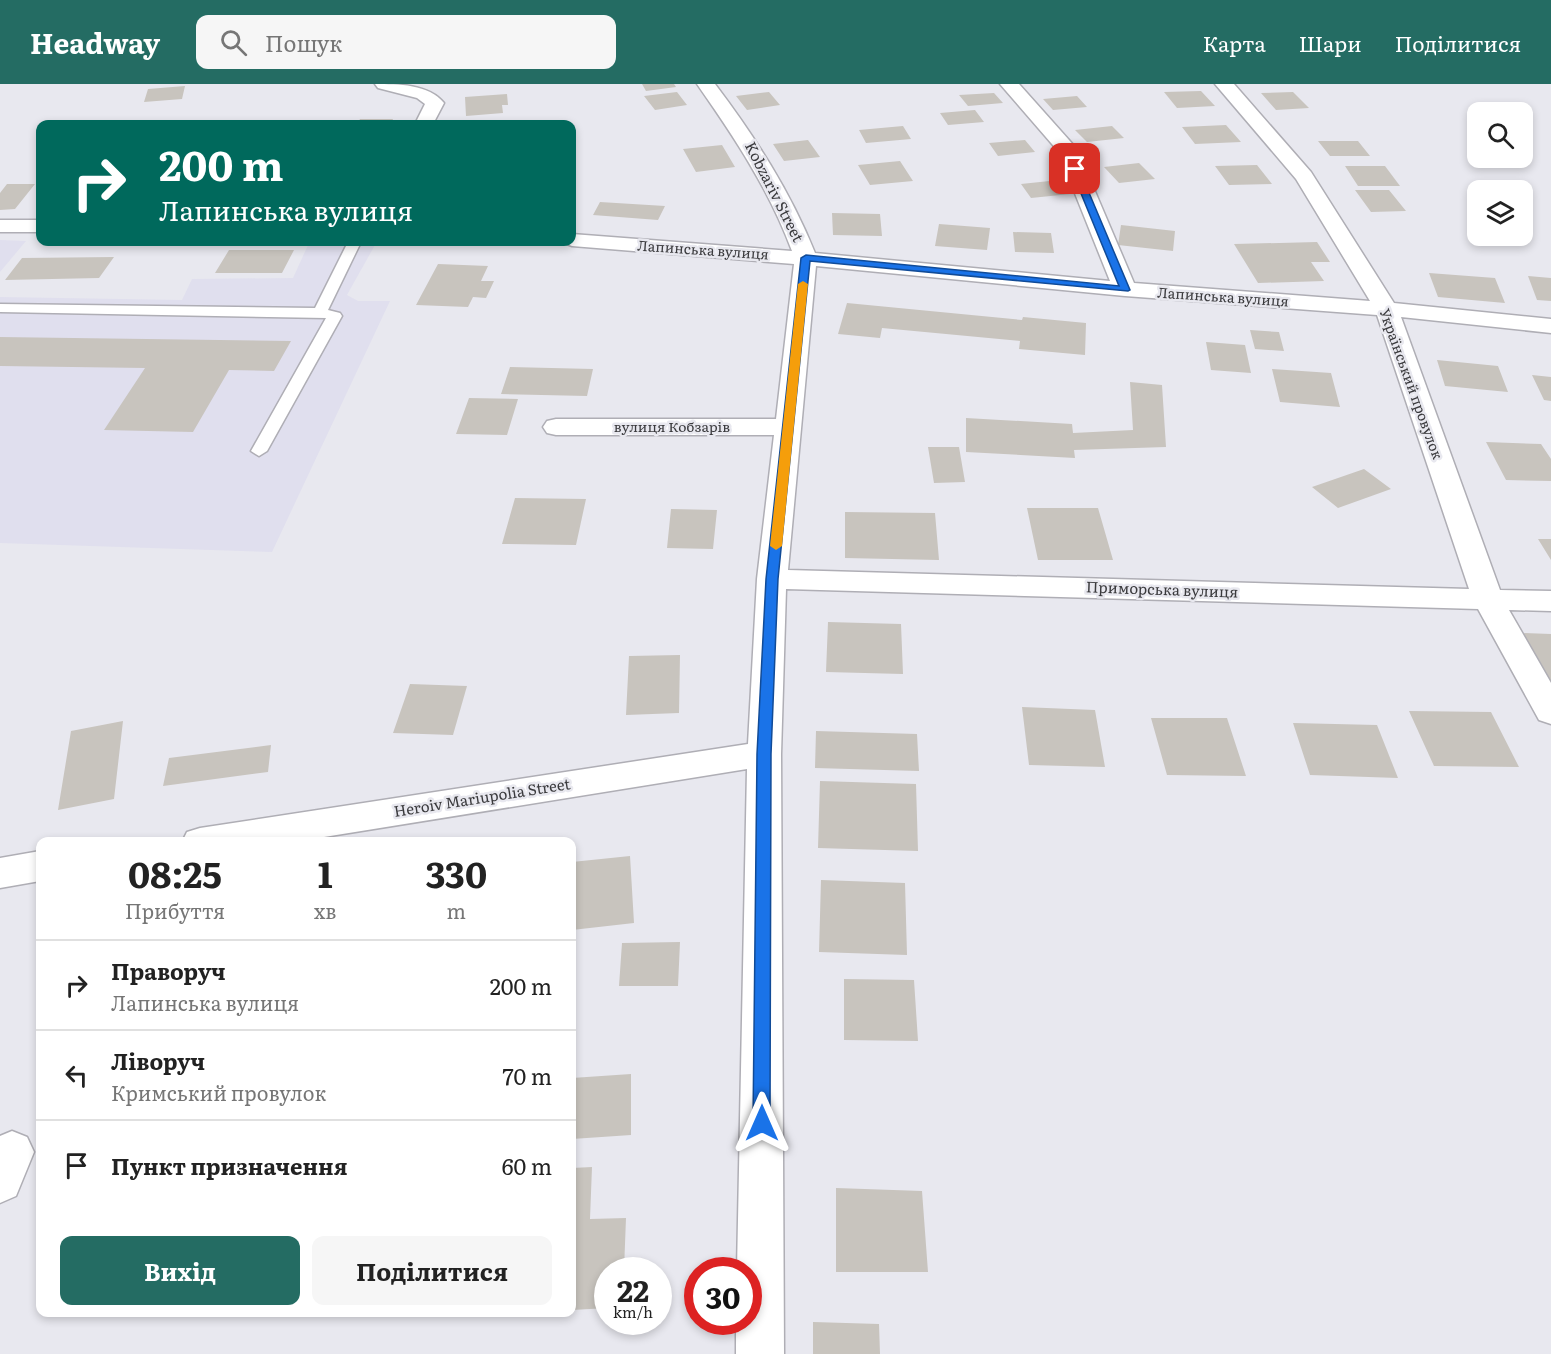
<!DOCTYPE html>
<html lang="uk">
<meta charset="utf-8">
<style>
:root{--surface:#fff;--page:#f6f6f6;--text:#222;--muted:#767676;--line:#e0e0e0;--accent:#246c63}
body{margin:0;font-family:Literata,serif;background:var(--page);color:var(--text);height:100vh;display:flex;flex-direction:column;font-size:22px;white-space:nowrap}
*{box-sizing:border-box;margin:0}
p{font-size:20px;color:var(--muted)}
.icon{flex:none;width:33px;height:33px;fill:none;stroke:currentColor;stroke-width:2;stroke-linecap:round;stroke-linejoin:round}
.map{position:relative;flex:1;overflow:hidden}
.drawer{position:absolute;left:36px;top:753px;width:540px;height:480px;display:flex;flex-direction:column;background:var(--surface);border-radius:12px;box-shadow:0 3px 9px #0003}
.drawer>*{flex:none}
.hud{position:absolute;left:36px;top:36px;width:540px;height:126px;border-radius:12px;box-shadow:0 3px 9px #0003;background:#00695c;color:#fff;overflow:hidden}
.controls{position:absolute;left:1467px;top:18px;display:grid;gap:12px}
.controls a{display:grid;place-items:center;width:66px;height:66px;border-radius:12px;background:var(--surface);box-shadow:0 3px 9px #0003;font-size:30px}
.speed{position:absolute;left:594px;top:1173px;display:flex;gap:12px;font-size:30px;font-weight:700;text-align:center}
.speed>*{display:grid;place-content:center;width:78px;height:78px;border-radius:50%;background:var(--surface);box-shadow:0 3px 9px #0003;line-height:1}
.speed small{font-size:15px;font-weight:400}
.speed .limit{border:9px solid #d22;background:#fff;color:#111}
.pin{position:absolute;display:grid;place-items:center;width:51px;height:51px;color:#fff;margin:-26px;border-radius:12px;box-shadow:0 3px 9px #0006}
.me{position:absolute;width:66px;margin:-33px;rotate:0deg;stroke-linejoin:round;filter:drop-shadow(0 0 4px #0008)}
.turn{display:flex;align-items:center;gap:21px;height:126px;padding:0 24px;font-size:27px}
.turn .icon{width:78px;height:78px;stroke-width:2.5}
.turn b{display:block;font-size:42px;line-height:51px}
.eta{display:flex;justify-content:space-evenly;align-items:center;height:102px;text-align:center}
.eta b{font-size:36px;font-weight:700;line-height:42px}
.action{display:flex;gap:12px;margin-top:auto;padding:12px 24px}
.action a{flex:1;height:69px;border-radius:12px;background:var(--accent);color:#fff;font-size:24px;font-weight:700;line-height:69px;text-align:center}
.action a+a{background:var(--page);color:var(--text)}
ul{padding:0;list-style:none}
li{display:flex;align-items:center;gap:18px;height:90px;padding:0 24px;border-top:2px solid var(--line)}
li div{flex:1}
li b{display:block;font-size:22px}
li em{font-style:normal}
header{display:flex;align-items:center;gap:36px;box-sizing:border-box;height:84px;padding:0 30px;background:var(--accent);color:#fff}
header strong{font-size:28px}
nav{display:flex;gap:33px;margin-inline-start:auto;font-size:21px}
.search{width:420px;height:54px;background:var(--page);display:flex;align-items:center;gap:15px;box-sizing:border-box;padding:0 21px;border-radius:12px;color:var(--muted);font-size:22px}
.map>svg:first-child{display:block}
.built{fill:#e0dfee}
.building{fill:#c8c4be}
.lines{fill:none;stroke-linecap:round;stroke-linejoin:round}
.lane-casing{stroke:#afaeb5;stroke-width:3}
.street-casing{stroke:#afaeb5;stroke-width:3}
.lane{fill:#fff;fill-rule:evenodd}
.street{fill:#fff;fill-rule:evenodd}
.route{fill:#1a73e8;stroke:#114b97;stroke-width:1.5}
.slow{fill:#f59e0b}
.labels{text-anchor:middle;stroke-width:5;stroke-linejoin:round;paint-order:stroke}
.far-street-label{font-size:14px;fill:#3a3a3d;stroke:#e8e8ef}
.street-label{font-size:15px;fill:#3a3a3d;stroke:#e8e8ef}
</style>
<header>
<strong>Headway</strong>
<div class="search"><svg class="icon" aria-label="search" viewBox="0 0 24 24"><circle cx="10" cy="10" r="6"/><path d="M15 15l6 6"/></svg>Пошук</div>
<nav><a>Карта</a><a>Шари</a><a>Поділитися</a></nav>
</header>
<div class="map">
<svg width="1551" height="1270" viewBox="0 0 1551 1270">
<rect width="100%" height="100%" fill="#e8e8ef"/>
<path class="built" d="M0 156 26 157 0 188Z
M308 161H375L347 211 358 217H390L272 468 0 459V213L182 216 192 195 293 194Z"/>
<path class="building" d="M642 0H674L676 3 646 7Z
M185 2 182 15 144 18 148 5Z
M1201 7 1215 22 1177 24 1164 8Z
M677 8 687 21 655 26 644 12Z
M769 8 780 21 747 26 736 12Z
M1293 8 1309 24 1276 26 1261 9Z
M994 9 1003 19 968 22 959 11Z
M507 10 508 21H502L503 29 466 32 465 13Z
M1077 12 1087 23 1053 26 1043 15Z
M975 26 984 38 948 41 940 29Z
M360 35H393L391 40H357Z
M1226 41 1241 58 1195 60 1182 43Z
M903 42 911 55 866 59 859 46Z
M1112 42 1124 54 1087 58 1075 46Z
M808 56 820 73 784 77 773 60Z
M1025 56 1035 68 998 72 989 59Z
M1318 57H1358L1370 72H1330Z
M722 61 735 83 696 88 683 65Z
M900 77 913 97 870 101 858 81Z
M1139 79 1155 95 1119 99 1104 83Z
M1257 81 1272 100 1229 101 1215 82Z
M1345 82H1385L1400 102H1358Z
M1059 96 1070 110 1031 114 1021 100Z
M7 100H35L15 125 0 126V109Z
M1355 106H1389L1406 127 1371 128Z
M600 118 665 122 658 136 593 131Z
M832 129 880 130 882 152 833 151Z
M939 140 990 144 987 166 935 162Z
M1121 141 1175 147 1173 167 1118 161Z
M1013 148 1051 149 1054 169 1015 168Z
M1317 158 1330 178H1311L1324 197 1258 199 1234 160Z
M229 166H294L282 189H215Z
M114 173 99 194 5 196 22 174Z
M438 180 488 182 481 197H494L486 214 473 213 468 223 416 221Z
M1429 189 1495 194 1505 219 1438 213Z
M1528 192 1551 194V217L1537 216Z
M847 219 1022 236 1023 233 1086 239 1085 271 1019 265 1020 257 882 244 880 254 838 250Z
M1250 246 1279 248 1284 267 1255 265Z
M0 253 291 257 274 287 229 286 193 348 104 346 145 284 0 282Z
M1206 258 1245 261 1251 289 1211 286Z
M1437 276 1498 282 1508 308 1445 302Z
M510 283 593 285 587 312 501 310Z
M1272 285 1331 289 1340 323 1280 318Z
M1532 291 1551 293V317L1544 316Z
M1130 298 1162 301 1166 363 1074 366 1075 374 966 368V334L1072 340 1073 349 1133 346Z
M469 314 518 315 507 351 456 350Z
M1486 358 1541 360 1551 375V397L1506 396Z
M928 363H959L965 398 934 399Z
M1364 385 1391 405 1338 424 1312 403Z
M515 414 586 415 576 461 502 460Z
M1027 424H1098L1113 476H1038Z
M671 425 717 426 713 465 667 464Z
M845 428 935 429 939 476 845 474Z
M1538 455H1551V476Z
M828 538 901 540 903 590 826 588Z
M1522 549 1551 550V596H1546Z
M680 571 679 629 626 631 629 572Z
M410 600 467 602 453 651 393 649Z
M1022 623 1095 626 1105 683 1029 681Z
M1409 627 1491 628 1519 683 1434 682Z
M1151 634H1227L1246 692 1167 691Z
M123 637 114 715 58 726 71 647Z
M1293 639 1377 641 1398 694 1310 691Z
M816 647 917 650 919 687 815 684Z
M271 661 268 688 163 702 169 674Z
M820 697 916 700 918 767 818 764Z
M630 772 634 839 572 846V778Z
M821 796 905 799 907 871 819 868Z
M680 858 678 902H619L622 859Z
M844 895 914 896 918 957 844 956Z
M631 990V1051L572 1055V994Z
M592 1083 590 1135 626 1134 624 1186H608V1224L572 1226V1084Z
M836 1104 922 1107 928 1188H836Z
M813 1238 879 1240 880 1270H813Z"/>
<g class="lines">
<g class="lane-casing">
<path id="lane" d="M348 158H361L328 226 340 229 342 232 267 367 259 372 251 367 326 234 0 228V220L315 224Z"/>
</g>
<g class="street-casing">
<path id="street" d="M375 0C398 0 429 0 444 19L433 40H415L425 20 417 14 378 4Z
M697 0H715C755 53 790 107 815 169L1110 197 1058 67 1000 0H1019L1077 65 1134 199 1370 217 1296 95 1215 0H1234L1311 88 1394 219 1551 235V249L1401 233 1500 506 1551 507V527L1509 526 1551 599V640L1539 636 1478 525 786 505 781 670 784 1270H736V1238H748V1186H737L747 685 293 758H182L187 748 200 744 748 660 757 495 774 351H556L547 349 543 343 547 337 556 335H776L794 180 572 162 562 158H572V150L792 167C769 105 734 53 697 0ZM816 182 1125 212 1377 231 1469 505 788 486Z
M0 136H40V148H0Z
M40 767V797L0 804V774Z
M12 1047 27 1053 34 1068 16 1112 0 1119V1052Z"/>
</g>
<use href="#lane" class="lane"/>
<use href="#street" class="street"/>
</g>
<path class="route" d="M1075 83 1079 85 1130 206 1128 207 810 177 778 495 771 670 770 1039 768 1045 762 1048 755 1045 753 1039 757 670 766 495 801 174 806 171 1119 202 1071 85Z"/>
<path class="slow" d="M803 197 808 200 782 462 776 466 770 462 798 200Z"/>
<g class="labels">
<g class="far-street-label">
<text transform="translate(703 166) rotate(4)" y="5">Лапинська вулиця</text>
<text transform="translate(1223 213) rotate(4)" y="5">Лапинська вулиця</text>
<text transform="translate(1411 300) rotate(70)" y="5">Український провулок</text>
<text x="672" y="348">вулиця Кобзарів</text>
</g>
<g class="street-label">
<text transform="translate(774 108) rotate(63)" y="5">Kobzariv Street</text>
<text transform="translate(1162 506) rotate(2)" y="5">Приморська вулиця</text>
<text transform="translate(482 714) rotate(-9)" y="5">Heroiv Mariupolia Street</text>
</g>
</g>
</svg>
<div class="controls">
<a><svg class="icon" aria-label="search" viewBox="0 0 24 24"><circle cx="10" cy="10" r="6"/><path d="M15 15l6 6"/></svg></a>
<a><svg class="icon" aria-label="layers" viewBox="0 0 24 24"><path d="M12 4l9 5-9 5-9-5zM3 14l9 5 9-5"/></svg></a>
</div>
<div class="speed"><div>22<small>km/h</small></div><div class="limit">30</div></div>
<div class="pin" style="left:1075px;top:85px;background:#d93025"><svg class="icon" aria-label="arrive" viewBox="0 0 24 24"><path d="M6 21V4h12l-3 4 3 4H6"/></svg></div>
<svg class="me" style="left:762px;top:1039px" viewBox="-20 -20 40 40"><path d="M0-17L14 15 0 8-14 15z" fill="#1a73e8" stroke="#fff" stroke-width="4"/></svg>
<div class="hud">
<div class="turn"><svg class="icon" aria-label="right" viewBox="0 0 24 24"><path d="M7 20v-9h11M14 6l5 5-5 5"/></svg><div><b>200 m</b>Лапинська вулиця</div></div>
</div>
<section class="drawer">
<div class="eta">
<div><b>08:25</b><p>Прибуття</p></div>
<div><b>1</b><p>хв</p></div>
<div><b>330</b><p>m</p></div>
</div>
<ul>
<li><svg class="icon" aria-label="right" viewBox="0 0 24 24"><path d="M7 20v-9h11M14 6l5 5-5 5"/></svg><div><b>Праворуч</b><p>Лапинська вулиця</p></div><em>200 m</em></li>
<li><svg class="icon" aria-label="left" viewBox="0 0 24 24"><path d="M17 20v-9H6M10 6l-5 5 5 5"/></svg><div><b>Ліворуч</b><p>Кримський провулок</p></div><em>70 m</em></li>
<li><svg class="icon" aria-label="arrive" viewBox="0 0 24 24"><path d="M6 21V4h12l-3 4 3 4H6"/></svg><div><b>Пункт призначення</b></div><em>60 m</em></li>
</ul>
<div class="action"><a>Вихід</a><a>Поділитися</a></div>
</section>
</div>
